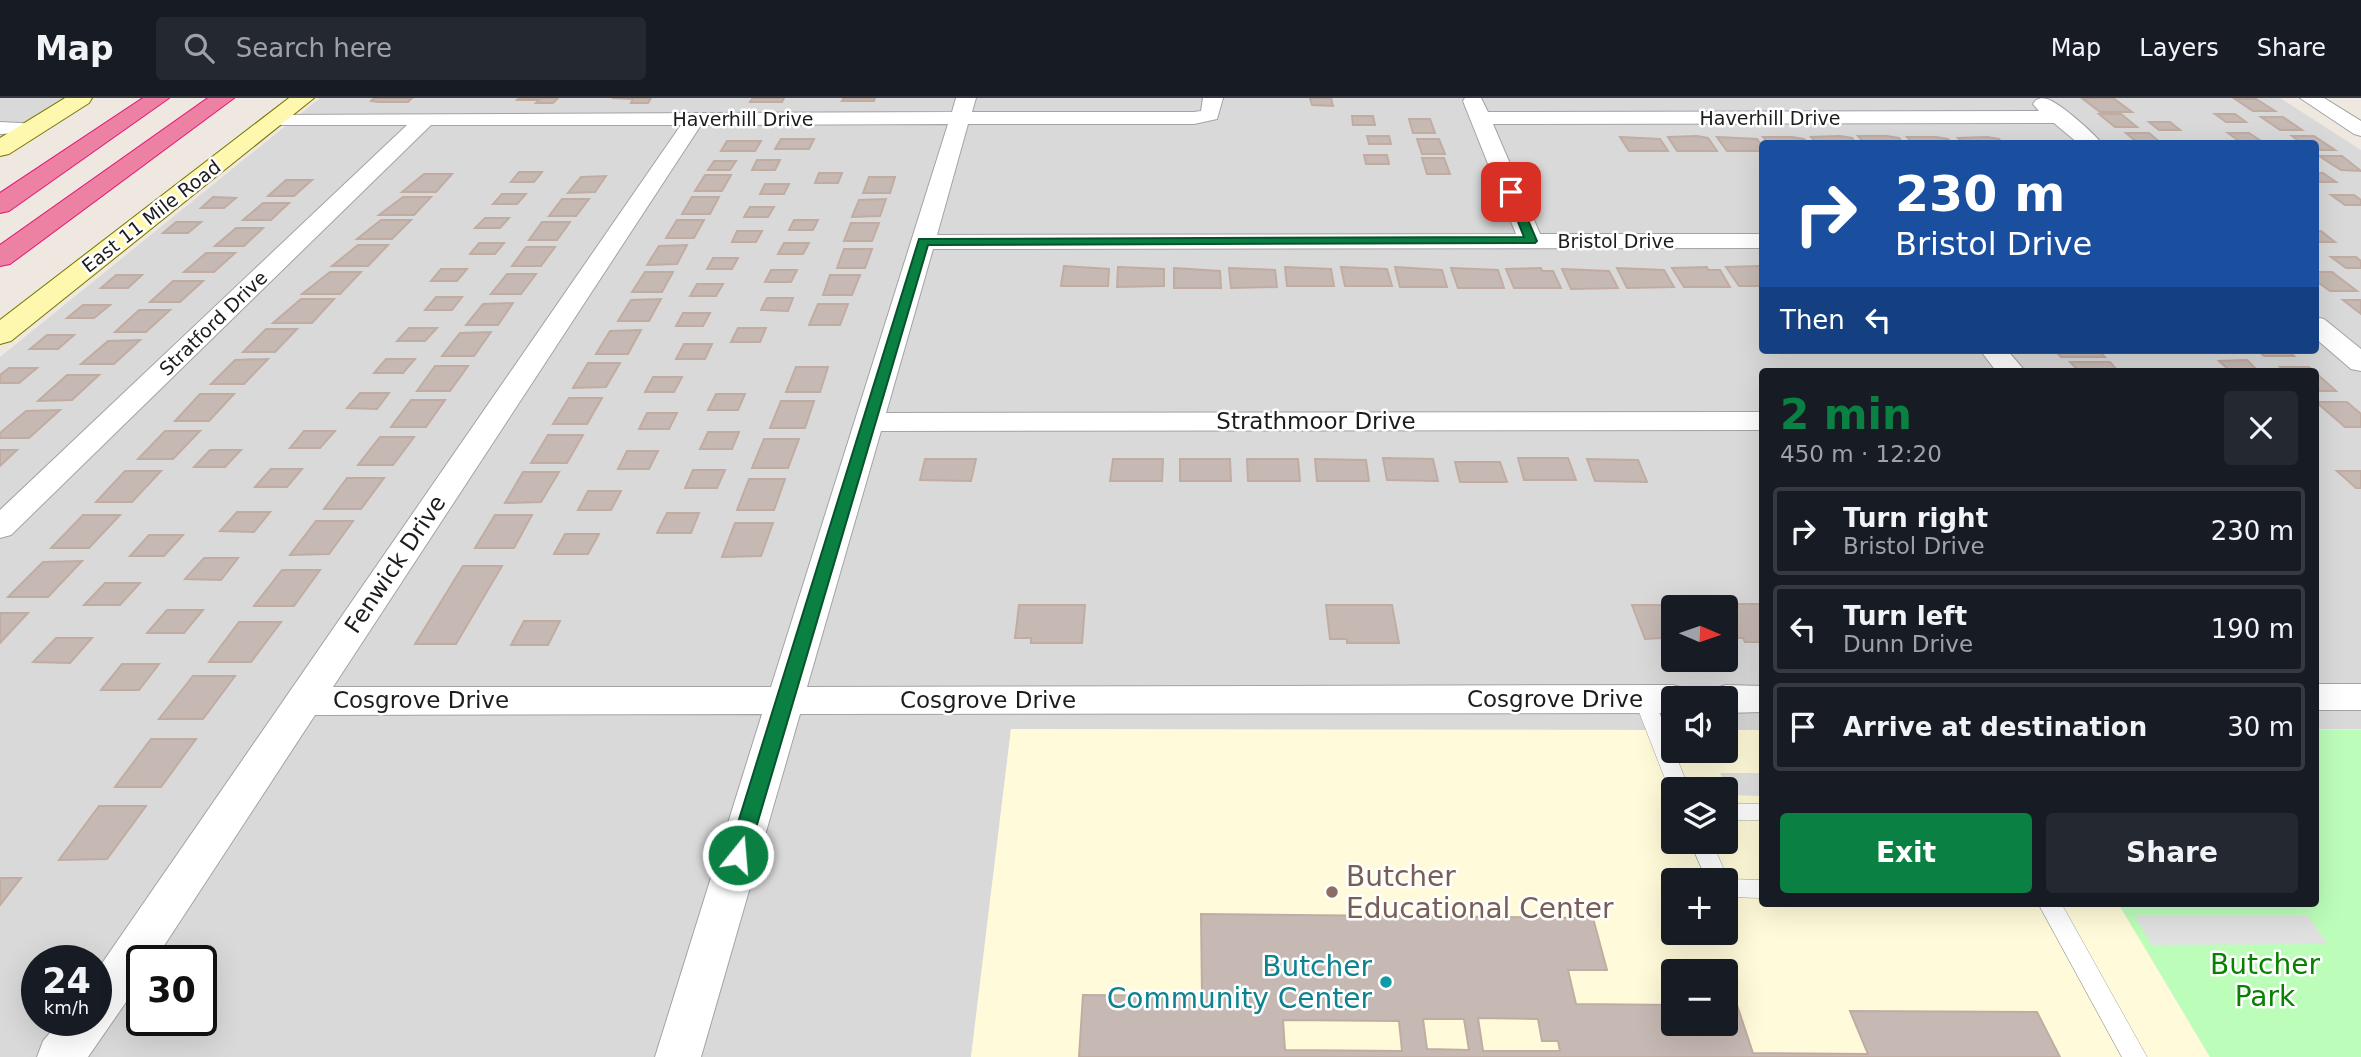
<!DOCTYPE html>
<meta charset="utf-8">
<style>
:root{--surface:#171b24;--page:#242831;--text:#f1f3f6;--muted:#9ea1a6;--line:#363941;--accent:#0b8043}
body{margin:0;font-family:"DejaVu Sans",sans-serif;background:var(--page);color:var(--text);height:100vh;display:flex;flex-direction:column;font-size:26px;white-space:nowrap}
*{box-sizing:border-box;margin:0}
p{font-size:23px;color:var(--muted)}
.icon{flex:none;width:38px;height:38px;fill:none;stroke:currentColor;stroke-width:2;stroke-linecap:round;stroke-linejoin:round}
.map{position:relative;flex:1;overflow:hidden}
.panel{position:absolute;left:1759px;top:270px;width:560px;height:539px;display:flex;flex-direction:column;background:var(--surface);border-radius:7px;box-shadow:0 7px 28px #0002}
.panel>*{flex:none}
.guide{position:absolute;left:1759px;top:42px;width:560px;height:214px;border-radius:7px;box-shadow:0 7px 28px #0002;background:#1a4fa0;color:#fff;overflow:hidden}
.needle{width:46px;rotate:92deg}
.tools{position:absolute;left:1661px;top:497px;display:grid;gap:14px}
.tools a{display:grid;place-items:center;width:77px;height:77px;border-radius:7px;background:var(--surface);box-shadow:0 7px 28px #0002;font-size:35px}
.speed{position:absolute;left:21px;top:847px;display:flex;gap:14px;font-size:35px;font-weight:700;text-align:center}
.speed>*{display:grid;place-content:center;width:91px;height:91px;border-radius:50%;background:var(--surface);box-shadow:0 7px 28px #0002;line-height:1}
.speed small{font-size:18px;font-weight:400}
.speed .limit{border:4px solid #111;border-radius:10px;background:#fff;color:#111}
.pin{position:absolute;display:grid;place-items:center;width:60px;height:60px;color:#fff;margin:-30px;border-radius:14px;box-shadow:0 4px 10px #0006}
.me{position:absolute;width:77px;margin:-38px;rotate:17deg;stroke-linejoin:round;filter:drop-shadow(0 0 5px #0008)}
.turn{display:flex;align-items:center;gap:24px;height:147px;padding:0 21px;font-size:32px}
.turn .icon{width:91px;height:91px;stroke-width:2.5}
.turn b{display:block;font-size:49px;line-height:60px}
.then{display:flex;align-items:center;height:66px;padding:0 21px;background:#0003;gap:14px;font-size:26px}
.round{display:grid;place-items:center;flex:none;width:74px;height:74px;border-radius:7px;background:var(--page)}
.overview{display:flex;align-items:center;justify-content:space-between;height:119px;padding:0 21px}
h1{font-size:42px;font-weight:600;line-height:52px;color:var(--accent)}
.button{display:flex;gap:14px;margin-top:auto;padding:14px 21px}
.button a{flex:1;height:80px;border-radius:7px;background:var(--accent);color:#fff;font-size:28px;font-weight:600;line-height:80px;text-align:center}
.button a+a{background:var(--page);color:var(--text)}
ul{padding:0;list-style:none}
li{display:flex;align-items:center;gap:21px;height:88px;margin:0 14px 10px;padding:0 7px;border:4px solid var(--line);border-radius:7px}
li div{flex:1}
li b{display:block;font-size:26px}
li em{font-style:normal}
header{display:flex;align-items:center;gap:42px;box-sizing:border-box;height:98px;padding:0 35px;background:var(--surface);border-bottom:2px solid var(--line)}
header strong{font-size:33px}
nav{display:flex;gap:38px;margin-inline-start:auto;font-size:24px}
.search{width:490px;height:63px;background:var(--page);display:flex;align-items:center;gap:18px;box-sizing:border-box;padding:0 24px;border-radius:7px;color:var(--muted);font-size:26px}
.map>svg:first-child{display:block}
.residential{fill:#dad9d9;fill-rule:evenodd}
.education{fill:#fffad9;fill-rule:evenodd}
.park{fill:#bcfdb9}
.parking{fill:#e0e0e0}
.building{fill:#c6b9b4;stroke:#c1aca2;stroke-width:2;fill-rule:evenodd}
.lines{fill:none;stroke-linecap:round;stroke-linejoin:round}
.service-casing{stroke:#a3a3a3;stroke-width:1}
.minor-casing{stroke:#a3a3a3;stroke-width:2}
.secondary-casing{stroke:#767400;stroke-width:2}
.motorway-casing{stroke:#e41676;stroke-width:2}
.service{fill:#fff;fill-rule:evenodd}
.minor{fill:#fff;fill-rule:evenodd}
.secondary{fill:#fef8af;fill-rule:evenodd}
.motorway{fill:#ed81a3;fill-rule:evenodd}
.route{fill:#0b8043;stroke:#07532c;stroke-width:2}
.education-dot{fill:#8d6e63;stroke:#fff;stroke-width:2.5}
.culture-dot{fill:#0f9aa8;stroke:#fff;stroke-width:2.5}
.labels{text-anchor:middle;stroke-width:5;stroke-linejoin:round;paint-order:stroke}
.far-street-label{font-size:19px;fill:#1c1c1c;stroke:#fff}
.street-label{font-size:23px;fill:#1c1c1c;stroke:#fff}
.near-education-label{font-size:28px;fill:#785e54;stroke:#fff;text-anchor:start}
.near-park-label{font-size:28px;fill:#088103;stroke:#fff}
.near-culture-label{font-size:28px;fill:#0d838f;stroke:#fff;text-anchor:end}
</style>
<header>
<strong>Map</strong>
<div class="search"><svg class="icon" aria-label="search" viewBox="0 0 24 24"><circle cx="10" cy="10" r="6"/><path d="M15 15l6 6"/></svg>Search here</div>
<nav><a>Map</a><a>Layers</a><a>Share</a></nav>
</header>
<div class="map">
<svg width="2361" height="959" viewBox="0 0 2361 959">
<rect width="100%" height="100%" fill="#eee8e1"/>
<path class="residential" d="M0 0H73L0 45Z
M320 0H2280L2361 52V631H2315V273H1762V632H1726V600H1673V632L1011 631 971 959H0V259ZM1762 46H2315V252H1762ZM1673 509H1726V562H1673ZM37 863H96V922H37ZM142 863H201V922H142Z"/>
<path class="education" d="M1011 631 1673 632V653H1726V632H1762V805H2118L2210 959H971ZM1673 691H1726V744H1673ZM1673 782H1726V835H1673ZM1673 873H1726V926H1673Z"/>
<path class="park" d="M2315 632H2361V959H2210L2118 805H2315Z"/>
<path class="parking" d="M1720 675H1762V698L1730 697Z
M2135 818H2308L2328 846 2152 847Z"/>
<path class="building" d="M374 0H412L408 4H379L371 3Z
M519 0H558L553 5H536L539 2H517Z
M612 0H651L648 5H631L633 1Z
M753 0H784L782 4H750Z
M844 0H875L874 3H842Z
M1310 0H1331L1333 8 1312 7Z
M2085 0H2113L2132 14H2100L2083 1H2087Z
M2235 1H2256L2275 13H2253Z
M2099 16H2121L2137 29H2115Z
M2215 16H2235L2246 24H2226Z
M1352 18H1373L1375 27H1353Z
M2261 19H2283L2302 32H2280Z
M1409 21H1430L1435 35H1413Z
M2149 24H2170L2180 32H2159Z
M2126 35H2149L2162 46H2139Z
M2228 35H2249L2261 43H2239Z
M1367 38H1389L1391 46H1369Z
M1697 38 1708 40 1717 53H1677L1668 39Z
M1840 38 1852 40 1857 46H1818L1811 39Z
M1858 38H1887L1899 40 1904 46H1865Z
M2292 38H2314L2335 52H2315V46H2303Z
M1620 39 1660 41 1668 53H1629Z
M1717 39 1757 41 1762 48V53H1727Z
M1763 39H1792L1804 41 1808 46H1769Z
M1907 39H1936L1948 41 1953 46H1914Z
M1987 39 1999 41 2003 46H1964L1958 40Z
M781 41H814L809 51H775Z
M1417 41H1439L1445 56H1422Z
M727 43H761L755 53H721Z
M1364 57H1387L1389 66H1366Z
M2319 58H2342L2361 73 2341 72Z
M1422 60H1444L1450 76H1427Z
M757 62H780L775 72H752Z
M714 63H736L730 72H708Z
M519 74H542L534 84H511Z
M819 75H842L838 85H815Z
M2315 75H2323L2336 84H2315Z
M424 76H452L436 94H402Z
M705 77H731L722 93H695Z
M606 78 595 94 568 95 581 79Z
M869 79H895L890 95H863Z
M286 82H312L294 98H268Z
M765 86H789L784 96H760Z
M502 96H526L517 106H493Z
M2331 97H2354L2361 102V107H2345Z
M213 99 236 100 224 110H201Z
M403 99H431L414 117H379Z
M692 99H719L710 116H682Z
M562 101H589L576 118H549Z
M886 101 880 118 852 119 859 102Z
M263 105H289L271 122H243Z
M750 109H774L768 119H744Z
M485 120H509L500 130H475Z
M381 122H411L392 141H357Z
M677 122H704L694 140H666Z
M794 122H818L813 132H789Z
M176 124H201L188 135H163Z
M542 124H570L557 142H529Z
M851 125H879L872 143H844Z
M236 130H263L244 148H215Z
M737 133H762L756 144H732Z
M2315 133H2321L2335 144H2315Z
M479 145H504L495 156H470Z
M784 145H809L803 156H778Z
M358 147H388L368 168H332Z
M687 147 677 166 647 167 659 148Z
M526 149H555L541 168H512Z
M844 151H872L865 170H837Z
M206 155H235L214 174H184Z
M2331 159H2356L2361 163V170H2346Z
M713 160H738L732 171H707Z
M1064 168 1109 171 1108 188H1061Z
M1760 168 1762 188H1739L1726 169Z
M1118 169 1164 171V188L1117 189Z
M1285 169 1331 171 1334 188H1287Z
M1341 169 1387 171 1392 188H1345Z
M1395 169 1442 172 1447 189H1400Z
M1707 169 1708 172H1720L1730 189H1684L1672 170Z
M1174 170 1220 173 1221 190H1174Z
M1229 170 1275 172 1277 189 1231 190Z
M1451 170 1498 172 1504 190H1458Z
M1541 170 1542 173H1553L1561 190H1514L1506 171Z
M1617 170 1664 172 1674 189 1627 190Z
M441 171H467L457 183H431Z
M1562 171 1609 173 1618 190 1571 191Z
M771 172H797L791 184H765Z
M330 174H361L340 196H302Z
M645 174H673L662 194H632Z
M2315 174H2332L2357 193H2330L2315 182Z
M507 176H536L521 196H491Z
M116 177H142L128 190H101Z
M830 177H860L852 197H823Z
M173 183H203L180 204H150Z
M697 186H723L716 198H690Z
M436 199H462L452 212H425Z
M767 200H793L788 213 761 212Z
M301 201H334L312 225H273Z
M661 201 649 223H618L631 202Z
M2343 202H2361V216Z
M513 205 498 227H466L483 206Z
M818 206H848L840 227H809Z
M83 207H110L94 220H67Z
M139 212H170L146 234H115Z
M683 215H710L703 228H676Z
M409 230H437L425 243H397Z
M738 230H766L760 244H731Z
M266 231H297L275 254H243Z
M641 232 628 256H596L610 233Z
M491 234 474 258H442L460 235Z
M47 237H74L58 251H30Z
M140 242 114 266H81L108 243Z
M684 246H712L705 261H676Z
M2054 252H2098L2105 259H2061Z
M2257 252H2286L2294 258H2264Z
M268 261 244 286H211L235 262Z
M386 261H415L403 275H374Z
M2247 262 2258 273H2230L2219 263Z
M2070 264H2110L2118 273H2073L2072 271H2077Z
M588 265H620L606 289 573 290Z
M435 268H468L450 293H417Z
M796 269H828L820 294H786Z
M2280 269H2309L2314 273H2284Z
M9 270H37L19 285H0V277Z
M2315 274 2336 293H2315Z
M67 277H99L72 302 38 303Z
M653 279H682L674 294H645Z
M360 295H389L377 311 347 310Z
M200 296H234L209 323H175Z
M716 296H745L738 312H708Z
M569 300H602L587 326H553Z
M411 302H445L426 329H391Z
M781 303H814L805 330H770Z
M2316 304H2347L2361 316V329H2345Z
M60 312 29 340H0V335L26 313Z
M647 315H677L669 331H639Z
M165 333H200L173 361H138Z
M304 333H335L320 350H290Z
M708 334H739L732 351H700Z
M548 337H583L567 365H531Z
M380 339H414L393 367H358Z
M764 341H799L788 370H752Z
M0 352H17L0 368Z
M210 352H241L225 369H194Z
M627 353H658L649 371H618Z
M1383 360 1433 361 1438 383 1387 382Z
M1518 360H1568L1576 382H1524Z
M925 361H976L971 383 920 382Z
M1113 361H1163L1162 383H1110Z
M1180 361H1230L1231 383H1180Z
M1247 361H1298L1300 383H1248Z
M1315 361 1366 362 1369 383H1317Z
M1587 361 1638 362 1647 384 1595 383Z
M1455 364H1500L1507 384H1460Z
M271 371H302L287 389H255Z
M693 372H725L717 390H685Z
M125 373H161L132 404H96Z
M2337 373H2361V390H2356Z
M523 374H559L541 404 505 405Z
M347 380H384L361 411H324Z
M749 381H785L774 412H737Z
M588 393H621L611 412H578Z
M237 414H270L254 434 220 433Z
M667 415H699L691 435H657Z
M83 417H120L89 450H51Z
M495 417H532L514 450H475Z
M316 423H353L329 456 290 457Z
M735 425H773L761 458 722 459Z
M565 436H599L588 456H554Z
M149 437H183L164 458H130Z
M204 460H238L221 482 185 481Z
M82 463 48 499H8L43 464Z
M463 468H502L456 546H415Z
M282 472H320L294 508H254Z
M105 485H140L120 507H84Z
M1711 506H1762V544H1745L1743 540H1726V509H1713Z
M1019 507H1085L1082 545H1031V540H1015Z
M1326 507H1392L1399 545H1347V541H1330Z
M1632 507H1698L1699 509H1673V545H1663L1662 540 1645 541Z
M167 512H203L184 535H147Z
M0 515H28L0 545Z
M524 523H560L548 547H511Z
M239 524H281L251 564H209Z
M56 540H92L70 565 33 564Z
M122 566H159L139 592H101Z
M193 578H235L203 621H159Z
M151 641H196L161 689H115Z
M99 708H146L107 761 59 762Z
M0 780H21L0 807Z
M1201 816 1593 820 1607 872H1568L1576 906 1673 907V926H1726V907H1737L1753 955 1868 956 1850 913 2037 914 2060 959H1079L1083 897 1202 898ZM1478 920 1538 921 1542 943H1558L1560 953H1483ZM1423 921H1464L1469 952 1427 951ZM1283 922 1399 923 1402 953 1285 952Z"/>
<g class="lines">
<g class="service-casing">
<path id="service" d="M1644 594 1651 596 1654 601 1689 691H1673V697L1669 691 1634 601 1637 596Z
M1726 706H1762V722H1726Z
M1690 744H1712L1728 781 1762 782V800L1726 799V782H1707Z
M2038 805H2061L2147 959H2122Z"/>
</g>
<g class="minor-casing">
<path id="minor" d="M956 0H976L972 14H1194L1201 13 1203 0H1223L1217 21 1194 26H968L937 137 1516 136 1463 3 1465 0H1481L1488 14 2039 13 2033 6 2036 2C2041 0 2042 0 2047 1 2060 5 2094 35 2102 46H2079L2054 25 1493 26 1540 136H1762V150L933 151 886 315 1762 314V332L881 333 807 589 1673 587 1686 591 1691 600H1673V615L800 616 701 959H655L762 616 315 617 154 863H142V881L88 959H37L43 943 61 922H96V874L681 27H431L11 437 0 440V412L407 27H276L269 25 266 21 269 17 952 14ZM948 26 771 589H333L701 27Z
M2300 0H2324L2361 23V38L2354 36Z
M0 24 40 26 43 30 40 34 0 36Z
M2315 219 2324 221 2361 251V273L2351 271 2315 240Z
M1980 252H2007L2025 273H1996Z
M2315 586H2361V612H2315Z
M1726 587 1762 588V614L1726 615V600H1708L1713 591Z"/>
</g>
<g class="secondary-casing">
<path id="secondary" d="M65 0H92L89 5 9 56 0 58V40Z
M289 0H314L11 243 0 246V222Z"/>
</g>
<g class="motorway-casing">
<path id="motorway" d="M143 0H169L9 113 0 115V95Z
M208 0H234L10 166 0 168V147Z"/>
</g>
<use href="#service" class="service"/>
<use href="#minor" class="minor"/>
<use href="#secondary" class="secondary"/>
<use href="#motorway" class="motorway"/>
</g>
<path class="route" d="M1507 91 1516 94 1537 143 1535 145 928 147 748 757 745 763 738 765 731 763 728 757 919 141 1524 139 1506 94Z"/>
<circle class="education-dot" cx="1332" cy="794" r="7"/>
<circle class="culture-dot" cx="1386" cy="884" r="7"/>
<g class="labels">
<g class="far-street-label">
<text x="1770" y="27">Haverhill Drive</text>
<text x="743" y="28">Haverhill Drive</text>
<text transform="translate(151 118) rotate(-38)" y="7">East 11 Mile Road</text>
<text x="1616" y="150">Bristol Drive</text>
<text transform="translate(213 225) rotate(-44)" y="7">Stratford Drive</text>
</g>
<g class="street-label">
<text x="1316" y="331">Strathmoor Drive</text>
<text transform="translate(395 466) rotate(-56)" y="8">Fenwick Drive</text>
<text x="1555" y="609">Cosgrove Drive</text>
<text x="421" y="610">Cosgrove Drive</text>
<text x="988" y="610">Cosgrove Drive</text>
</g>
<g class="near-education-label">
<text x="1346" y="788">Butcher<tspan x="1346" dy="32">Educational Center</tspan></text>
</g>
<g class="near-park-label">
<text x="2265" y="876">Butcher<tspan x="2265" dy="32">Park</tspan></text>
</g>
<g class="near-culture-label">
<text x="1372" y="878">Butcher<tspan x="1372" dy="32">Community Center</tspan></text>
</g>
</g>
</svg>
<div class="tools">
<a><svg class="needle" viewBox="-14 -14 28 28"><path d="M0-13l5 13h-10z" fill="#e53935"/><path d="M0 13l5-13h-10z" fill="#9ea1a6"/></svg></a>
<a><svg class="icon" aria-label="sound" viewBox="0 0 24 24"><path d="M4 9h4l5-4v14l-5-4H4zM17 9q2 3 0 6"/></svg></a>
<a><svg class="icon" aria-label="layers" viewBox="0 0 24 24"><path d="M12 4l9 5-9 5-9-5zM3 14l9 5 9-5"/></svg></a>
<a>+</a>
<a>−</a>
</div>
<div class="speed"><div>24<small>km/h</small></div><div class="limit">30</div></div>
<div class="pin" style="left:1511px;top:94px;background:#d93025"><svg class="icon" aria-label="arrive" viewBox="0 0 24 24"><path d="M6 21V4h12l-3 4 3 4H6"/></svg></div>
<svg class="me" style="left:738px;top:757px" viewBox="-20 -20 40 40"><circle r="17" fill="#0b8043" stroke="#fff" stroke-width="3"/><path d="M0-11L8 9 0 5-8 9z" fill="#fff"/></svg>
<div class="guide">
<div class="turn"><svg class="icon" aria-label="right" viewBox="0 0 24 24"><path d="M7 20v-9h11M14 6l5 5-5 5"/></svg><div><b>230 m</b>Bristol Drive</div></div>
<div class="then">Then<svg class="icon" aria-label="left" viewBox="0 0 24 24"><path d="M17 20v-9H6M10 6l-5 5 5 5"/></svg></div>
</div>
<section class="panel">
<div class="overview"><div><h1>2 min</h1><p>450 m · 12:20</p></div><a class="round"><svg class="icon" aria-label="close" viewBox="0 0 24 24"><path d="M6 6l12 12M18 6L6 18"/></svg></a></div>
<ul>
<li><svg class="icon" aria-label="right" viewBox="0 0 24 24"><path d="M7 20v-9h11M14 6l5 5-5 5"/></svg><div><b>Turn right</b><p>Bristol Drive</p></div><em>230 m</em></li>
<li><svg class="icon" aria-label="left" viewBox="0 0 24 24"><path d="M17 20v-9H6M10 6l-5 5 5 5"/></svg><div><b>Turn left</b><p>Dunn Drive</p></div><em>190 m</em></li>
<li><svg class="icon" aria-label="arrive" viewBox="0 0 24 24"><path d="M6 21V4h12l-3 4 3 4H6"/></svg><div><b>Arrive at destination</b></div><em>30 m</em></li>
</ul>
<div class="button"><a>Exit</a><a>Share</a></div>
</section>
</div>
